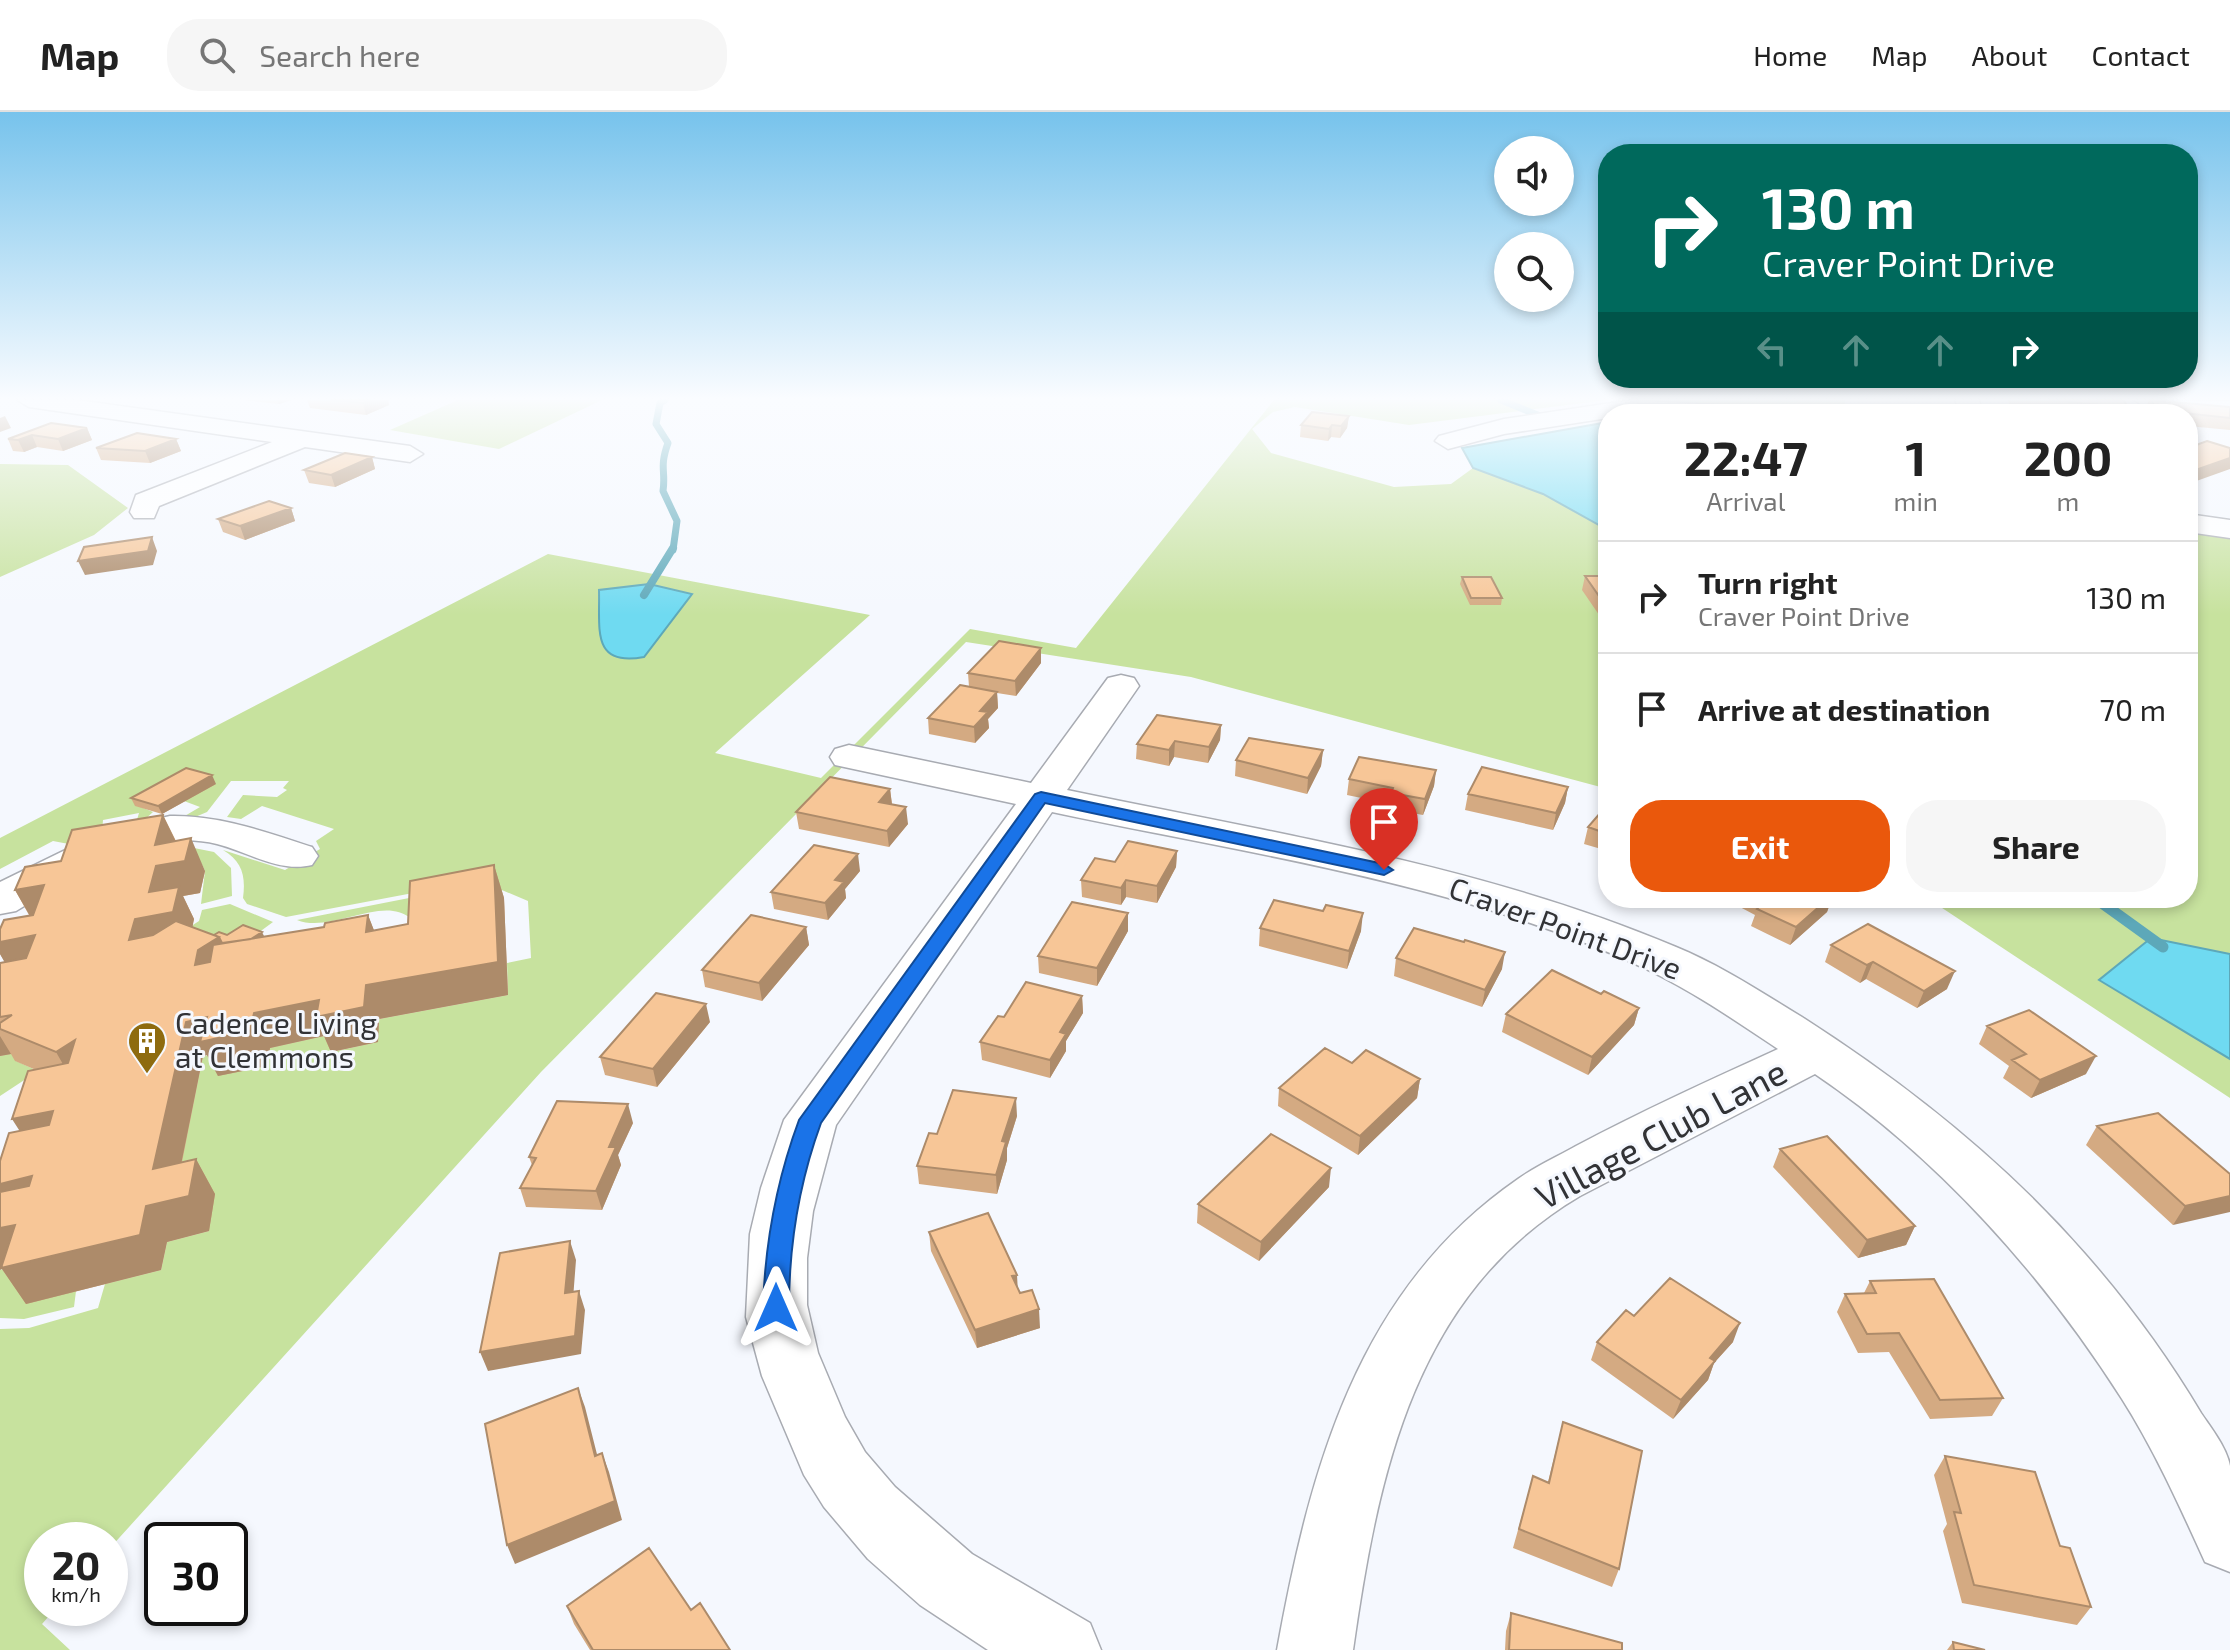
<!DOCTYPE html>
<style>
:root{--surface:#fff;--page:#f6f6f6;--text:#222;--muted:#767676;--line:#e0e0e0;--accent:#ea580c}
body{margin:0;font-family:"Exo 2",sans-serif;background:var(--page);color:var(--text);height:100vh;display:flex;flex-direction:column;font-size:30px;white-space:nowrap}
*{box-sizing:border-box;margin:0}
p{font-size:26px;color:var(--muted)}
.icon{flex:none;width:44px;height:44px;fill:none;stroke:currentColor;stroke-width:2;stroke-linecap:round;stroke-linejoin:round}
.map{position:relative;flex:1;overflow:hidden}
.drawer{position:absolute;left:1598px;top:292px;width:600px;height:504px;display:flex;flex-direction:column;background:var(--surface);border-radius:32px;box-shadow:0 4px 12px #0003}
.drawer>*{flex:none}
.hud{position:absolute;left:1598px;top:32px;width:600px;height:244px;border-radius:32px;box-shadow:0 4px 12px #0003;background:#00695c;color:#fff;overflow:hidden}
.fabs{position:absolute;left:1494px;top:24px;display:grid;gap:16px}
.fabs a{display:grid;place-items:center;width:80px;height:80px;border-radius:50%;background:var(--surface);box-shadow:0 4px 12px #0003;font-size:40px}
.speed{position:absolute;left:24px;top:1410px;display:flex;gap:16px;font-size:40px;font-weight:700;text-align:center}
.speed>*{display:grid;place-content:center;width:104px;height:104px;border-radius:50%;background:var(--surface);box-shadow:0 4px 12px #0003;line-height:1}
.speed small{font-size:20px;font-weight:400}
.speed .limit{border:4px solid #111;border-radius:12px;background:#fff;color:#111}
.pin{position:absolute;display:grid;place-items:center;width:68px;height:68px;color:#fff;margin:-82px -34px;border-radius:50% 50% 50% 0;rotate:-45deg;box-shadow:0 0 8px #0007}
.pin .icon{rotate:45deg}
.me{position:absolute;width:88px;margin:-44px;rotate:0deg;stroke-linejoin:round;filter:drop-shadow(0 0 6px #0008)}
.turn{display:flex;align-items:center;gap:28px;height:168px;padding:0 32px;font-size:36px}
.turn .icon{width:104px;height:104px;stroke-width:2.5}
.turn b{display:block;font-size:56px;line-height:68px}
.lanes{display:flex;align-items:center;height:76px;padding:0 32px;background:#0003;justify-content:center;gap:40px;direction:ltr}
.lanes .off{opacity:.35}
.eta{display:flex;justify-content:space-evenly;align-items:center;height:136px;text-align:center}
.eta b{font-size:48px;font-weight:700;line-height:56px}
.action{display:flex;gap:16px;margin-top:auto;padding:16px 32px}
.action a{flex:1;height:92px;border-radius:32px;background:var(--accent);color:#fff;font-size:32px;font-weight:700;line-height:92px;text-align:center}
.action a+a{background:var(--page);color:var(--text)}
ul{padding:0;list-style:none}
li{display:flex;align-items:center;gap:24px;height:112px;padding:0 32px;border-top:2px solid var(--line)}
li div{flex:1}
li b{display:block;font-size:30px}
li em{font-style:normal}
header{display:flex;align-items:center;gap:48px;box-sizing:border-box;height:112px;padding:0 40px;background:var(--surface);border-bottom:2px solid var(--line)}
header strong{font-size:38px}
nav{display:flex;gap:44px;margin-inline-start:auto;font-size:28px}
.search{width:560px;height:72px;background:var(--page);display:flex;align-items:center;gap:20px;box-sizing:border-box;padding:0 28px;border-radius:32px;color:var(--muted);font-size:30px}
.map>svg:first-child{display:block}
.green{fill:#c7e29e}
.water{fill:#6fdaf1;stroke:#5da8b9;stroke-width:2}
.lines{fill:none;stroke-linecap:round;stroke-linejoin:round}
.stream-far2{stroke:#5da8b9;stroke-width:7}
.stream-far1{stroke:#5da8b9;stroke-width:8}
.stream{stroke:#5da8b9;stroke-width:11}
.minor-casing{stroke:#a8abb2;stroke-width:3}
.minor{fill:#fff;fill-rule:evenodd}
.wall{fill:#d4aa82}
.shaded-wall{fill:#ad8b6a}
.building{fill:#f7c697;stroke:#ad8b6a;stroke-width:2}
.route{fill:#1a73e8;stroke:#114b97;stroke-width:2}
.labels{text-anchor:middle;stroke-width:6;stroke-linejoin:round;paint-order:stroke}
.street-label{font-size:30px;fill:#323336;stroke:#f5f8fe}
.poi-label{font-size:30px;fill:#323336;stroke:#f5f8fe;text-anchor:start}
.near-street-label{font-size:36px;fill:#323336;stroke:#f5f8fe}
</style>
<header>
<strong>Map</strong>
<div class="search"><svg class="icon" aria-label="search" viewBox="0 0 24 24"><circle cx="10" cy="10" r="6"/><path d="M15 15l6 6"/></svg>Search here</div>
<nav><a>Home</a><a>Map</a><a>About</a><a>Contact</a></nav>
</header>
<div class="map">
<svg width="2230" height="1538" viewBox="0 0 2230 1538">
<rect width="100%" height="100%" fill="#f5f8fe"/>
<path class="green" d="M458 288H602L499 337 390 318Z
M1274 288H1606L1409 313 1295 295 1273 300 1252 317 1271 341 1394 375 1451 372 1473 356 1543 382 1608 418V677L1191 565 966 530 541 960 110 1436V1428H42V1496H56L42 1512 70 1538H0V1217L29 1216 98 1196 105 1172 161 1158 167 1130 209 1119 173 1092 203 944 269 936 333 922 332 940 377 930 379 907 508 883 507 851 531 846 528 789 497 776 466 771 286 805 247 792 243 786C246 764 242 749 223 738L285 758 320 737 316 729 334 717 262 694 241 707 227 705 243 683 277 685 287 678 283 676 289 669H231L207 700 188 708 183 705 200 695 184 689 215 672 136 693 153 700 140 712 136 711 139 701 103 708 102 720 74 733 53 729 0 757V726L548 442 870 503 715 641 821 666 970 517 1076 536Z
M1669 288H1845V293C1796 313 1722 294 1669 288Z
M0 352 68 353 128 396 94 423 0 465Z
M2230 413V986L1927 786H2188V416Z
M194 736 214 740 231 756 232 784 201 792 205 759Z
M455 777 408 816 410 806C382 783 331 822 297 808Z
M230 792 273 810 254 824 151 840 199 809 202 798Z
M32 937 16 949 38 959 0 984V944Z
M38 1148 26 1191 76 1179 74 1195 24 1207 0 1206V1158Z"/>
<path class="water" d="M1608 310V418L1543 382 1473 356 1462 336Z
M649 472 692 482 644 545C591 555 600 517 599 478Z
M2151 826 2230 842V947L2099 868Z"/>
<g class="lines">
<path class="stream-far2" d="M665 288 660 291 656 312 668 331C659 356 666 359 663 379L677 409 673 438
M1501 288 1540 304"/>
<path class="stream-far1" d="M644 483 673 436"/>
<path class="stream" d="M2095 786 2163 835"/>
<g class="minor-casing">
<path id="minor" d="M17 288H77L410 334 423 342 410 350 305 335 159 394 154 406H134L130 400 136 383 272 330 29 295Z
M1631 288 1749 295 1761 302H1608V306L1504 322 1448 337 1435 329 1439 324 1504 307Z
M1955 288H1979L1982 298 1979 302H1961Z
M2134 288 2230 289V303L2146 295Z
M2188 402 2230 408V426L2188 420Z
M1121 563 1134 566 1139 574 1067 678C1271 721 1483 753 1676 835 1720 853 1761 880 1802 905 1905 971 2003 1048 2085 1142 2129 1192 2167 1244 2201 1301 2211 1316 2227 1336 2230 1354 2230 1387 2230 1426 2230 1460L2205 1450C2180 1395 2155 1339 2122 1287 2043 1163 1938 1045 1815 962L1580 1084C1414 1182 1378 1362 1353 1538H1277C1310 1357 1357 1178 1518 1067 1536 1054 1557 1045 1576 1034 1642 999 1710 968 1778 937 1736 909 1694 880 1648 858 1466 772 1249 742 1052 700L836 1013 813 1099 807 1146V1193L818 1241 845 1305 865 1340 895 1375 972 1442 1090 1511 1101 1538H988L920 1493 868 1447 824 1395 804 1363 762 1264 746 1205 750 1122 761 1076 784 1008 1016 692 835 653 830 645 835 637 849 633 1031 671 1108 566Z
M170 704C220 703 265 720 312 735L318 744 312 753C280 761 248 740 217 732 145 714 75 764 16 799L0 802V770L104 719Z"/>
</g>
<use href="#minor" class="minor"/>
</g>
<path class="wall" d="M244 288H291L279 292Z
M307 288H388L389 293 366 303 310 296Z
M2008 288H2124L2128 296 2126 302H2072L2010 294Z
M2149 288H2161L2230 295V318L2188 314V302H2148L2145 298Z
M1349 304 1347 316 1340 326 1331 325 1328 329 1300 325 1301 313Z
M87 316 92 328 63 339 37 335 24 340 13 339 8 327Z
M176 327 181 339 150 351 101 348 96 336Z
M372 345 375 357 335 375 309 371 304 358Z
M291 396 295 409 245 428 223 420 218 407Z
M1585 464H1608V516L1582 478Z
M1462 465 1502 486 1501 493H1470L1460 472Z
M1041 551 1016 584 997 581 998 596 988 607 989 616 975 631 929 622 928 606 969 575 968 561Z
M1221 613 1220 628 1208 651 1174 645 1169 654 1136 647 1137 632Z
M1323 638 1321 654 1307 682 1235 664 1236 648Z
M1436 658 1434 674 1423 703 1389 697 1390 692 1347 683 1349 667Z
M216 672 162 702 135 694 131 686Z
M1568 675 1565 691 1553 718 1465 698 1468 682Z
M890 677 892 692 908 712 889 735 799 717 796 700Z
M1608 692V739L1584 732 1588 715Z
M163 703 176 729 205 759 200 781 183 784 194 807 192 815 214 823 264 825 324 815 368 803 374 819 408 812 494 753 504 786 508 883 379 907 378 930 331 940 324 924 270 936 267 954 218 964 207 943 203 944 182 1050 196 1047 215 1082 209 1119 167 1130 161 1158 26 1192 2 1157 20 1019 36 958 15 949 11 942 0 944V851L5 850 0 842V817L29 803 15 778 61 749Z
M1177 739 1176 755 1157 791 1126 785 1121 793 1082 785 1081 768 1115 750Z
M860 759 845 777 846 786 828 808 774 797 771 780Z
M1723 786H1832L1827 800 1790 833 1751 814 1755 803Z
M806 815 809 833 762 889 705 875 702 858Z
M1260 816 1361 819 1347 857 1259 834Z
M1128 819 1097 874 1039 861 1038 844Z
M1831 833 1947 877 1917 896 1866 867 1860 871 1825 850Z
M1396 846 1502 857 1482 895 1394 864Z
M1601 882 1639 896 1634 913 1588 963 1502 920 1506 902Z
M1082 884 1083 901 1066 929V939L1050 966 982 948 980 930 1004 905Z
M710 910 657 975 605 963 600 945Z
M1987 914 2086 962 2031 986 2003 966 2009 954 1979 932Z
M1352 951 1420 967 1417 986 1358 1043 1278 994 1279 976Z
M1017 1004 1007 1036V1048L997 1082 919 1072 917 1054 937 1022Z
M633 1011 618 1043 621 1053 602 1098 526 1095 520 1076 532 1053 529 1045Z
M2097 1014 2230 1062 2173 1113 2086 1033Z
M1780 1037 1915 1114 1906 1133 1858 1146 1773 1055Z
M1329 1075 1259 1149 1197 1111 1198 1092Z
M929 1120 1018 1176 1040 1216 977 1236 931 1139Z
M1870 1169 2003 1286 1992 1304 1930 1307 1889 1240 1858 1241 1837 1200 1845 1182 1864 1181Z
M1634 1204 1733 1230 1714 1251 1708 1268 1673 1307 1591 1248 1597 1230Z
M1563 1310 1619 1457 1612 1475 1513 1436 1533 1364 1548 1370Z
M1945 1344 2060 1434 2091 1495 2077 1513 1962 1491 1943 1419 1947 1412 1934 1363Z
M567 1494 691 1498 730 1538H590L574 1512Z
M1511 1501 1622 1538H1505L1506 1519Z
M1953 1530 1985 1538H1947Z"/>
<path class="shaded-wall" d="M277 288H291L279 292Z
M367 288H388L389 293 366 303 363 291Z
M5 304 11 316 0 320V306Z
M1349 304 1347 316 1340 326 1341 314Z
M1332 313 1331 325 1328 329 1329 317Z
M87 316 92 328 63 339 58 327Z
M32 323 37 335 24 340 18 328Z
M176 327 181 339 150 351 145 339Z
M372 345 375 357 335 375 331 363Z
M2230 346V357L2188 372V365L2190 360Z
M291 396 295 409 245 428 240 414Z
M152 425 157 439 153 453 85 463 78 449Z
M1041 536V551L1016 584 1015 569Z
M997 580 998 596 988 607 989 616 975 631 974 615 980 599Z
M1221 613 1220 628 1208 651 1209 635Z
M1175 629 1174 645 1169 654V638Z
M1323 638 1321 654 1307 682 1308 666Z
M1436 658 1434 674 1423 703 1425 687Z
M212 663 216 672 162 702 158 694Z
M1568 675 1565 691 1553 718 1556 701Z
M890 677 892 693 879 690Z
M906 695 908 712 889 735 887 719Z
M163 703 178 734 191 726 205 759 200 781 183 784 194 807 189 833 129 828 135 807 149 780 155 733Z
M1177 739 1176 755 1157 791V774Z
M858 742 860 759 845 777 846 786 828 808 825 791 835 768Z
M494 753 504 786 508 883 379 907 378 930 331 940 324 924 270 936 267 954 218 964 207 943 203 944 174 1087 196 1047 215 1082 209 1119 167 1130 161 1158 26 1192 2 1157 0 1158V1116L15 1113 153 1057 186 910 207 905 254 901 366 873Z
M1126 768V785L1121 793V776Z
M44 773 34 811 15 778Z
M1829 786H1832L1827 800 1790 833 1796 815Z
M1128 801V819L1097 874V856Z
M1363 801 1361 819 1347 857 1349 839Z
M368 803 381 836 366 820Z
M806 815 809 833 762 889 759 871Z
M262 820 266 828 259 842 195 853 198 838 219 825 246 830Z
M35 823 53 856 13 865 0 842V830Z
M1505 840 1502 857 1482 895 1485 878Z
M1873 850 1866 867 1860 871 1867 853Z
M1955 859 1947 877 1917 896 1924 879Z
M1082 884 1083 901 1066 929V939L1050 966V948L1060 920Z
M706 892 710 910 657 975 653 957Z
M1639 896 1634 913 1588 963 1592 945Z
M0 924 11 942 0 944Z
M75 928 76 975 56 940Z
M2096 944 2086 962 2031 986 2040 968Z
M1420 967 1417 986 1358 1043 1360 1024Z
M1016 986 1017 1004 1007 1036V1048L997 1082 996 1063 1002 1029Z
M628 992 633 1011 618 1043 621 1053 602 1098 596 1079 609 1035Z
M53 999 74 1034 35 1043 12 1007Z
M1331 1056 1329 1075 1259 1149 1261 1130Z
M32 1064 54 1100 0 1086V1072Z
M2230 1084V1100L2173 1113 2185 1094Z
M1915 1114 1906 1133 1858 1146 1867 1128Z
M570 1129 576 1148 572 1200 565 1181Z
M1017 1163 1018 1181 1012 1164Z
M579 1179 585 1198 581 1242 488 1259 480 1240Z
M1039 1197 1040 1216 977 1236 975 1218Z
M1740 1211 1733 1230 1714 1251 1708 1268 1673 1307 1681 1288 1710 1246Z
M578 1276 585 1295 602 1362 595 1344Z
M602 1341 609 1360 622 1408 515 1452 507 1433Z"/>
<path class="building" d="M331 288H371L363 291Z
M2049 288H2124L2128 296 2052 288Z
M2151 288 2230 295V306L2157 298Z
M1312 300 1349 304 1341 314 1332 313 1329 317 1301 313Z
M51 311 87 316 58 327 32 323 18 328 8 327Z
M137 321 176 327 145 339 96 336Z
M2207 329 2230 336V346L2190 360H2188V336Z
M345 341 372 345 331 363 304 358Z
M269 389 291 396 240 414 218 407Z
M152 425 148 439 78 449 84 435Z
M1585 464H1608V497Z
M1462 465H1491L1502 486H1471Z
M999 529 1041 536 1015 569 968 561Z
M960 573 997 580 980 599 988 600 974 615 928 606Z
M1157 603 1221 613 1209 635 1175 629 1169 638 1137 632Z
M1249 626 1323 638 1308 666 1236 648Z
M1359 645 1436 658 1425 687 1391 681 1393 676 1349 667Z
M1482 655 1568 675 1556 701 1468 682Z
M186 656 212 663 158 694 131 686Z
M830 665 890 677 879 690 906 695 887 719 796 700Z
M1608 692V722L1588 715Z
M163 703 155 733 191 726 185 749 156 754 149 780 179 775 173 800 135 807 129 828 153 823 176 809 219 825 198 838 195 853 210 850 213 833 324 815 325 811 368 803 366 820 408 812 410 769 494 753 498 850 366 873 364 895 316 905 319 888 254 901 250 919 200 930 207 905 186 910 153 1057 196 1047 189 1084 146 1094 140 1123 1 1156 15 1113 0 1116V1080L29 1074 32 1064 0 1072V1049L9 1021 49 1013 53 999 12 1007 28 959 68 951 75 928 56 940 0 917V911L12 903 0 905V851L26 846 35 823 0 830V817L4 808 33 803 44 773 15 778 25 755 61 749 72 718Z
M1128 729 1177 739 1157 774 1126 768 1121 776 1081 768 1095 746 1115 750Z
M814 733 858 742 835 768 844 770 825 791 771 780Z
M1760 786H1829L1796 815 1757 797 1766 789Z
M1274 788 1323 799 1326 793 1363 801 1349 839 1260 816Z
M1072 790 1128 801 1097 856 1038 844Z
M751 803 806 815 759 871 702 858Z
M1868 812 1955 859 1924 879 1873 850 1867 853 1831 833Z
M243 813 262 820 251 827 222 831 219 825 214 823 219 820 227 823Z
M1414 816 1464 830 1465 828 1505 840 1485 878 1396 846Z
M1552 858 1601 882 1604 879 1639 896 1592 945 1506 902Z
M1026 870 1082 884 1060 920 1066 922 1050 948 980 930 998 904 1004 905Z
M656 881 706 892 653 957 600 945Z
M2029 898 2096 944 2040 968 2012 948 2026 942 1987 914Z
M1325 936 1352 951 1366 938 1420 967 1360 1024 1279 976Z
M953 978 1016 986 1002 1029 1006 1030 996 1063 917 1054 929 1021 937 1022Z
M557 989 628 992 609 1035H616L596 1079 520 1076 536 1046 529 1045Z
M2158 1001 2230 1062V1084L2185 1094 2097 1014Z
M1271 1022 1331 1056 1261 1130 1198 1092Z
M1827 1024 1915 1114 1867 1128 1780 1037Z
M988 1101 1017 1163 1012 1164 1020 1181 1032 1178 1039 1197 975 1218 929 1120Z
M570 1129 565 1181 579 1179 575 1224 480 1240 500 1141Z
M1670 1166 1740 1211 1710 1246 1715 1249 1681 1288 1597 1230 1626 1198 1634 1204Z
M1934 1167 2003 1286 1940 1288 1899 1221 1867 1222 1845 1182 1876 1181 1870 1169Z
M578 1276 595 1344 602 1341 615 1389 507 1433 485 1312Z
M1563 1310 1642 1339 1619 1457 1519 1417 1533 1364 1549 1371Z
M1945 1344 2035 1360 2060 1434 2070 1436 2091 1495 1974 1473 1954 1400 1961 1401Z
M649 1436 691 1498 700 1491 730 1538H593L567 1494Z
M1511 1501 1622 1531V1538H1509Z
M1953 1530 1985 1538H1954Z"/>
<linearGradient id="sky" x2="0" y2="1"><stop stop-color="#77c3ec"/><stop offset="0.57" stop-color="#fafcff"/><stop offset="1" stop-color="#fafcff" stop-opacity="0"/></linearGradient>
<rect width="2230" height="503" fill="url(#sky)"/>
<path class="route" d="M1041 680 1384 752 1393 758 1384 763 1045 691 821 1011C799 1071 789 1131 789 1196L785 1203 776 1206 767 1203 763 1196C765 1130 776 1070 799 1008L1035 682Z"/>
<defs>
<g id="building-pin" transform="scale(2)"><path d="M0 17L-7.5 6A9.5 9.5 0 1 1 7.5 6Z" fill="#8e6b0f" stroke="#f5f8fe"/><path d="M-4-6H4V6H1V3H-1V6H-4ZM-2.5-4.3h1.7v1.8h-1.7ZM.8-4.3h1.7v1.8H.8ZM-2.5-1h1.7V.8h-1.7ZM.8-1h1.7V.8H.8Z" fill="#fff"/></g>
</defs>
<g fill-rule="evenodd">
<use href="#building-pin" x="147" y="929"/>
</g>
<g class="labels">
<g class="street-label">
<text transform="translate(1565 817) rotate(20)" y="10">Craver Point Drive</text>
</g>
<g class="poi-label">
<text x="175" y="922">Cadence Living<tspan x="175" dy="34">at Clemmons</tspan></text>
</g>
<g class="near-street-label">
<text transform="translate(1661 1022) rotate(-28)" y="13">Village Club Lane</text>
</g>
</g>
</svg>
<div class="fabs">
<a><svg class="icon" aria-label="sound" viewBox="0 0 24 24"><path d="M4 9h4l5-4v14l-5-4H4zM17 9q2 3 0 6"/></svg></a>
<a><svg class="icon" aria-label="search" viewBox="0 0 24 24"><circle cx="10" cy="10" r="6"/><path d="M15 15l6 6"/></svg></a>
</div>
<div class="speed"><div>20<small>km/h</small></div><div class="limit">30</div></div>
<div class="pin" style="left:1384px;top:758px;background:#d93025"><svg class="icon" aria-label="arrive" viewBox="0 0 24 24"><path d="M6 21V4h12l-3 4 3 4H6"/></svg></div>
<svg class="me" style="left:776px;top:1196px" viewBox="-20 -20 40 40"><path d="M0-17L14 15 0 8-14 15z" fill="#1a73e8" stroke="#fff" stroke-width="4"/></svg>
<div class="hud">
<div class="turn"><svg class="icon" aria-label="right" viewBox="0 0 24 24"><path d="M7 20v-9h11M14 6l5 5-5 5"/></svg><div><b>130 m</b>Craver Point Drive</div></div>
<div class="lanes"><svg class="icon off" aria-label="left" viewBox="0 0 24 24"><path d="M17 20v-9H6M10 6l-5 5 5 5"/></svg><svg class="icon off" aria-label="ahead" viewBox="0 0 24 24"><path d="M12 20V5M6 11l6-6 6 6"/></svg><svg class="icon off" aria-label="ahead" viewBox="0 0 24 24"><path d="M12 20V5M6 11l6-6 6 6"/></svg><svg class="icon" aria-label="right" viewBox="0 0 24 24"><path d="M7 20v-9h11M14 6l5 5-5 5"/></svg></div>
</div>
<section class="drawer">
<div class="eta">
<div><b>22:47</b><p>Arrival</p></div>
<div><b>1</b><p>min</p></div>
<div><b>200</b><p>m</p></div>
</div>
<ul>
<li><svg class="icon" aria-label="right" viewBox="0 0 24 24"><path d="M7 20v-9h11M14 6l5 5-5 5"/></svg><div><b>Turn right</b><p>Craver Point Drive</p></div><em>130 m</em></li>
<li><svg class="icon" aria-label="arrive" viewBox="0 0 24 24"><path d="M6 21V4h12l-3 4 3 4H6"/></svg><div><b>Arrive at destination</b></div><em>70 m</em></li>
</ul>
<div class="action"><a>Exit</a><a>Share</a></div>
</section>
</div>
